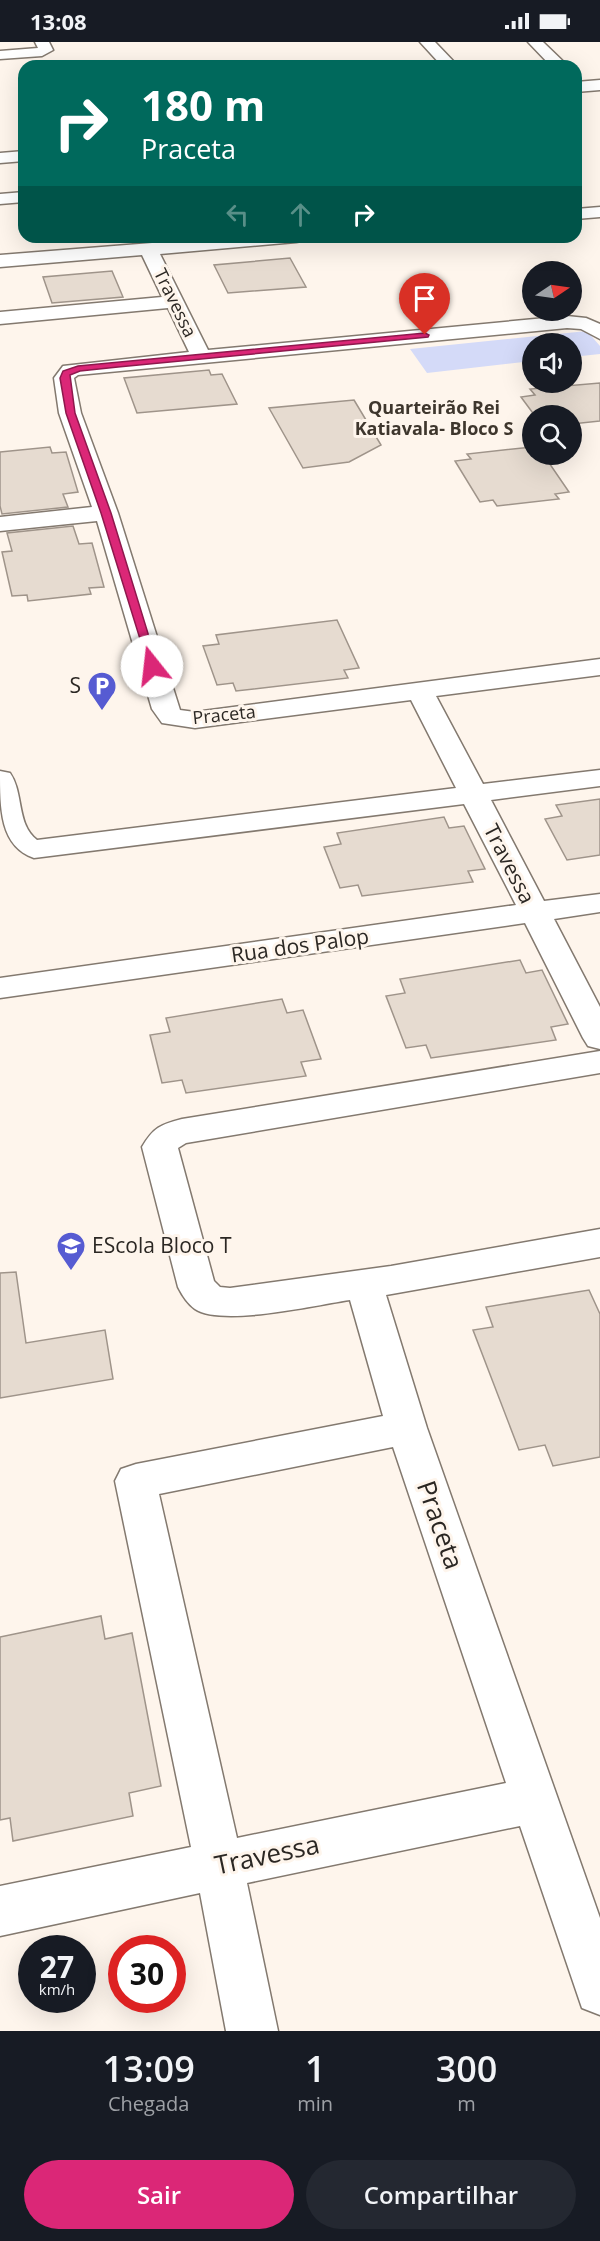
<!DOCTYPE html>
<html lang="pt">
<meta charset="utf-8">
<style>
:root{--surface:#171b24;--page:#242831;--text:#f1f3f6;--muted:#9ea1a6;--accent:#db2777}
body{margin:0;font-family:"Open Sans",sans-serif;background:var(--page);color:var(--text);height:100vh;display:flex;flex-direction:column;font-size:22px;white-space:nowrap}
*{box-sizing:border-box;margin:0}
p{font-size:20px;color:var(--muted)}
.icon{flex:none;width:33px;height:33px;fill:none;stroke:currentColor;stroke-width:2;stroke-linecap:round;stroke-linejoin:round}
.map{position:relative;height:1989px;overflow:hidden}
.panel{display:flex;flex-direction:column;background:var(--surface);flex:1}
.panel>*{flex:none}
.banner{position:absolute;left:18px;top:18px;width:564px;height:183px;border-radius:18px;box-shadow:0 6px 24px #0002;background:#00695c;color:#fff;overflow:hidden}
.needle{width:39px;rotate:77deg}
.buttons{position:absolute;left:522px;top:219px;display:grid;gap:12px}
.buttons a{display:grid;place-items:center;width:60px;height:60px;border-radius:50%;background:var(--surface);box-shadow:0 6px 24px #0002;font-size:30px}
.speed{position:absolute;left:18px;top:1893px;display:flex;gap:12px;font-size:30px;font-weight:700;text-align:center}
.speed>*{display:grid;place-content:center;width:78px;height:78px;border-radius:50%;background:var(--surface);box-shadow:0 6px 24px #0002;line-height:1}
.speed small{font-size:15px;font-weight:400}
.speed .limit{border:9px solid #d22;background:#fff;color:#111}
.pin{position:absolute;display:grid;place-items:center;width:51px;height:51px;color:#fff;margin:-62px -26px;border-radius:50% 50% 50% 0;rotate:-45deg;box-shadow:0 0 6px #0007}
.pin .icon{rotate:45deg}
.me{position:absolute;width:66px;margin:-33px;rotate:344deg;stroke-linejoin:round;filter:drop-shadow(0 0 4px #0008)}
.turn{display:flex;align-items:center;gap:21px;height:126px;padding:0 24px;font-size:27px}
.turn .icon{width:78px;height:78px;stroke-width:2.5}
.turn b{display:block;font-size:42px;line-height:51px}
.lanes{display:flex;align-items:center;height:57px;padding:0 24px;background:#0003;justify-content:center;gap:30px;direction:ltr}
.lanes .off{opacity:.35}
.eta{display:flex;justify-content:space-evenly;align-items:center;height:102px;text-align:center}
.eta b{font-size:36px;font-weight:600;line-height:42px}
.button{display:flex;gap:12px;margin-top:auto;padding:12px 24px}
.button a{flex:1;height:69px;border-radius:36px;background:var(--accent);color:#fff;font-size:24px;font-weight:600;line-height:69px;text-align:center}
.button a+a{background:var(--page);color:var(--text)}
.status{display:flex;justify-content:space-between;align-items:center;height:42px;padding:0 30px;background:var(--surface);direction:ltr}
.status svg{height:16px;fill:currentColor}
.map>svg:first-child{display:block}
.green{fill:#d4daf8}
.building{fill:#e6dbd0;stroke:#9f948a;stroke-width:1.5}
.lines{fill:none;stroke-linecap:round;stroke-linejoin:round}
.minor-casing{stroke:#83796f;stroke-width:3}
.minor{fill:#fff;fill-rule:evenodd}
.route{fill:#db2777;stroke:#8e194d;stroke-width:1.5}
.labels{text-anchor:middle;stroke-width:6;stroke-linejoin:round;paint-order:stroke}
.far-street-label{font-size:18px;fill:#2b2723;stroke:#fef5ec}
.far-neighbourhood-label{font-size:18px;font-weight:bold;fill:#3e362d;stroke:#fef5ec}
.poi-label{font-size:21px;fill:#2b2723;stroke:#fef5ec;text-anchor:end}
.street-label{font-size:21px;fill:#2b2723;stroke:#fef5ec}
.near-street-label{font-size:26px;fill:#2b2723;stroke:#fef5ec}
</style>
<div class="status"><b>13:08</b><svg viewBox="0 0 49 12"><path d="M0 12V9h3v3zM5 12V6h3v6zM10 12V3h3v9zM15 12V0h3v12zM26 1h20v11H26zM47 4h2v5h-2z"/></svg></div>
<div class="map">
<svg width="600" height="1989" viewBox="0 0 600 1989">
<rect width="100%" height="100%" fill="#fef5ec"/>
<path class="green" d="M587 289 600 304V312L572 315V302H532V319L427 331 410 307Z"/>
<path class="building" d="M290 216 306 245 228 251 214 223Z
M112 229 123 255 52 261 43 235Z
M209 328 211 333 222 332 237 362 137 371 124 336Z
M600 341V379L572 382V374H535L521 355 535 353 530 347Z
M354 358 381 403 349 420 303 426 269 366Z
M50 405 52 411 66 410 78 450 63 452 68 465 2 472 0 464V410Z
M532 405V412H543L569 450 555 452 559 457 497 464 493 458 480 460 455 419 471 417 467 412Z
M73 484 79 502 92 501 104 545 89 546 91 552 28 559 27 553 12 554 2 510 12 509 7 491Z
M337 578 359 626 344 628 348 636 236 649 233 641 217 643 203 604 219 602 216 593Z
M600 757V813L567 818 545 777 562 774 556 763Z
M444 775 449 786 464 784 485 827 468 829 473 840 362 854 358 843 340 846 324 805 341 802 337 791Z
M520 918 526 931 542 928 568 982 551 985 556 998 431 1016 426 1003 406 1006 386 954 405 951 400 937Z
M282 957 287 971 303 968 321 1017 301 1020 306 1034 186 1051 182 1038 162 1041 150 993 170 990 166 976Z
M16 1230 26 1301 105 1288 113 1337 0 1356V1231Z
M589 1248 600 1272V1415L553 1424 545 1403 519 1408 473 1288 493 1285 486 1265Z
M101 1574 105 1597 132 1591 161 1744 129 1751 133 1774 13 1799 10 1776 0 1778V1595Z"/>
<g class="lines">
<g class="minor-casing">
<path id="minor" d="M35 0H49L53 8 42 14 0 17V9L38 6Z
M420 0H435L458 24H442Z
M528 0H543L568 24H551Z
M600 38V48L576 50V40Z
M24 109V119L0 121V111Z
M24 150V160L0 162V152Z
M600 165V175L576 177V167Z
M228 195H305L302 199 296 200 160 212 208 308 567 274 586 276 600 282V297L581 287 567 286 78 333 74 336 81 371 118 471 180 668 195 670 600 617V633L436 654 483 742 600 728V744L491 758 544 859 600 852V870L554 877 600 965V1007L588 1004 583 996 525 881 0 956V936L516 863 464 762 34 816C0 804 0 767 0 729L10 731C24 751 16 782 37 798L456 746 411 658 195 686 162 681 152 667 97 479 0 489V475L92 465 59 371 54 336 63 324 189 310 168 266 0 282V270L162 255 142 213 0 225V213Z
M600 1009V1031L186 1101 178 1106 214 1239 220 1245 230 1246 391 1224 600 1187V1215L386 1253 427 1386 600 1876V1973L582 1966 520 1784 247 1841 278 1989H226L200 1851 0 1894V1844L191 1805 115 1439 121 1427 136 1422 383 1374 350 1258C316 1263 222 1285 195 1267 188 1262 182 1253 178 1245L142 1105C154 1085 160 1083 182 1077ZM393 1405 506 1741 237 1796 159 1452Z"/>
</g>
<use href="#minor" class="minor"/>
</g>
<path class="route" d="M425 291 429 293 428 295 118 325 80 329 70 333 75 371 111 471 158 624 152 627 149 626 101 471 66 371 60 336 63 329 78 324Z"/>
<defs>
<g id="parking-pin" transform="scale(1.5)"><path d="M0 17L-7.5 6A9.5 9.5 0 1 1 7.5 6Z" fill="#565bd2" stroke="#fef5ec"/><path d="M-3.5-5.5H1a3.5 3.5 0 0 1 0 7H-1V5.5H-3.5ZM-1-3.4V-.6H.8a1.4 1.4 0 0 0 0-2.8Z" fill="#fff"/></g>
<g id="school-pin" transform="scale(1.5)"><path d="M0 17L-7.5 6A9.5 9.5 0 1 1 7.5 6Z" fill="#565bd2" stroke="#fef5ec"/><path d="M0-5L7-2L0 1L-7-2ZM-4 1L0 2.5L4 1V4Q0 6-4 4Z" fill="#fff"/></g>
</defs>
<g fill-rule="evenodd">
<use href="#parking-pin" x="102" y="644"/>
<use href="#school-pin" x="71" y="1204"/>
</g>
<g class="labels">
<g class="far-street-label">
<text transform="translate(175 261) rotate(64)" y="6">Travessa</text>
<text transform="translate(224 673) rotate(-6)" y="6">Praceta</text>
</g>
<g class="far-neighbourhood-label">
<text x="434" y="372">Quarteirão Rei<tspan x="434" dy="21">Katiavala- Bloco S</tspan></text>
</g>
<g class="poi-label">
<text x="81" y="651">S</text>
<text x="92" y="1211" text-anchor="start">EScola Bloco T</text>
</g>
<g class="street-label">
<text transform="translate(509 822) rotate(63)" y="7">Travessa</text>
<text transform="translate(300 904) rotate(-8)" y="7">Rua dos Palop</text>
</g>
<g class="near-street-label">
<text transform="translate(440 1483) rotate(71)" y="9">Praceta</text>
<text transform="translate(267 1813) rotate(-12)" y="9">Travessa</text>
</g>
</g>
</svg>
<div class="buttons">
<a><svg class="needle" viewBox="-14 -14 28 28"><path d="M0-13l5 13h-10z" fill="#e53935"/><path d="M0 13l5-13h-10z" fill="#9ea1a6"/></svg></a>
<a><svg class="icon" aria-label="sound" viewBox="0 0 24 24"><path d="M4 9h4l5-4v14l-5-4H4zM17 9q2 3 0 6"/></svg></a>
<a><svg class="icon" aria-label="search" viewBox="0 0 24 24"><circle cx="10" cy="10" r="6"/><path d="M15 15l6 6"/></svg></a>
</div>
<div class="speed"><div>27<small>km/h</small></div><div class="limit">30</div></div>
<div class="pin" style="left:425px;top:293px;background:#d93025"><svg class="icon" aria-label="arrive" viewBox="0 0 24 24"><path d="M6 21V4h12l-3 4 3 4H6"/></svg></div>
<svg class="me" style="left:152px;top:624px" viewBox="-20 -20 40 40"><circle r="19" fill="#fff"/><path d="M0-13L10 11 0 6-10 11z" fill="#db2777"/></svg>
<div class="banner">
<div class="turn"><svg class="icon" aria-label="right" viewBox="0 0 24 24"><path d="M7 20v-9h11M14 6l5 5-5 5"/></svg><div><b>180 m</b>Praceta</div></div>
<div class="lanes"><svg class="icon off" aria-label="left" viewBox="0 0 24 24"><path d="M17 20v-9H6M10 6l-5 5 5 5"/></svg><svg class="icon off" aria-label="ahead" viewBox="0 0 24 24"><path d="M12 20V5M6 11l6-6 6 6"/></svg><svg class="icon" aria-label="right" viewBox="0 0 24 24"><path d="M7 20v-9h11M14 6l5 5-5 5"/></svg></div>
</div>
</div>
<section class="panel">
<div class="eta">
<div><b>13:09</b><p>Chegada</p></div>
<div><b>1</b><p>min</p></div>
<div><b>300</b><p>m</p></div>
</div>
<div class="button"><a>Sair</a><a>Compartilhar</a></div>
</section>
